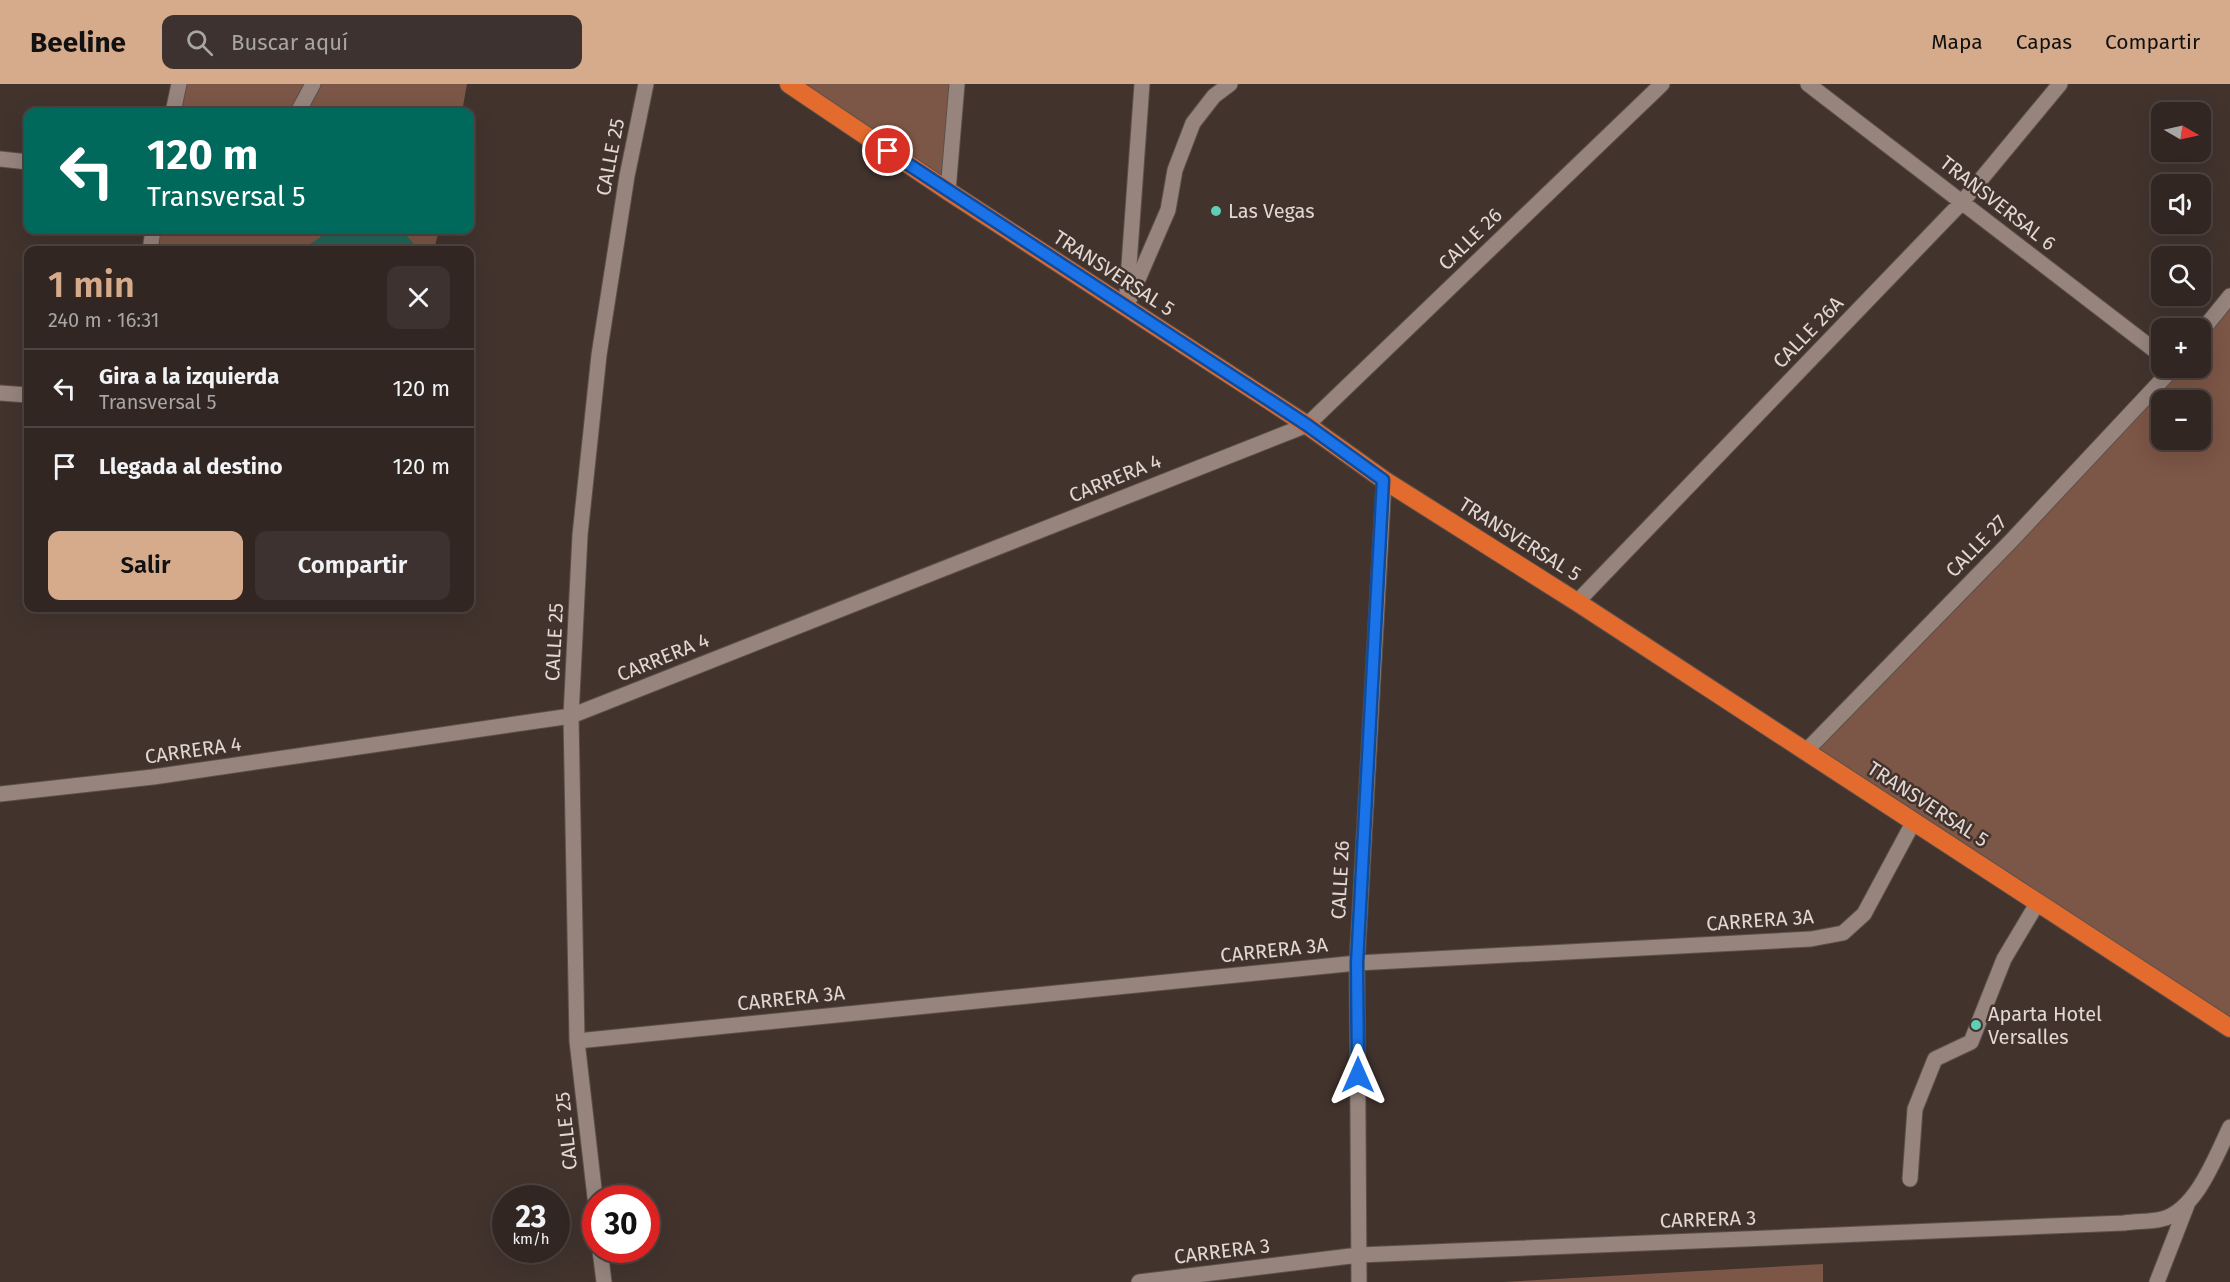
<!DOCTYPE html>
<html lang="es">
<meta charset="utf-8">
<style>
:root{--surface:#322622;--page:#3d322f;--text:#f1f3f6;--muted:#a8a5a5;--line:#4d4340;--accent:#d6ab8b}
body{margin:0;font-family:"Fira Sans",sans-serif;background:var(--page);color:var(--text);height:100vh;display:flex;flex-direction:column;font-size:22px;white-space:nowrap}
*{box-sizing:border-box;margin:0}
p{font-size:20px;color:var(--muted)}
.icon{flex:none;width:33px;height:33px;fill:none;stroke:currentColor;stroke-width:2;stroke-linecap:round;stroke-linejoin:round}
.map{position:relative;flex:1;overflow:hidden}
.sheet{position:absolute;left:24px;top:162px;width:450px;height:366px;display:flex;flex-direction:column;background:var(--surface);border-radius:12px;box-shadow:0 6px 24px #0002,0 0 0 2px var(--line)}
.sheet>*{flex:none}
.guide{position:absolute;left:24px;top:24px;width:450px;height:126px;border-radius:12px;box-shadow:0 6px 24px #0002,0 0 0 2px var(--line);background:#00695c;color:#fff;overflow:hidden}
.needle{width:39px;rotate:99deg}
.controls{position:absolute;left:2151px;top:18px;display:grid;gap:12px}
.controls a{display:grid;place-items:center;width:60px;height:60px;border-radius:12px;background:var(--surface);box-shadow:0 6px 24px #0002,0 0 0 2px var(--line);font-size:30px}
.speed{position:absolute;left:492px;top:1101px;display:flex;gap:12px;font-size:30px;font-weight:700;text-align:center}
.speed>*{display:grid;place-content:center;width:78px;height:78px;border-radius:50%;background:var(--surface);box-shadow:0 6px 24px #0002,0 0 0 2px var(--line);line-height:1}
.speed small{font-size:15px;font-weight:400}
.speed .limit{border:9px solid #d22;background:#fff;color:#111}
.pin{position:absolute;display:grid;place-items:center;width:51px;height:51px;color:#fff;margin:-26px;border:3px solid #fff;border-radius:50%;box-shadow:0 2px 6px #0007}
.me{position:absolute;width:66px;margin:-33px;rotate:0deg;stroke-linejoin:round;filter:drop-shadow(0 0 4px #0008)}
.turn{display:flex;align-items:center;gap:21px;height:126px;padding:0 24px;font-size:27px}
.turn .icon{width:78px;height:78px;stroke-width:2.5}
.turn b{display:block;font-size:42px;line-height:51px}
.round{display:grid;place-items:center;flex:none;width:63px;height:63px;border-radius:12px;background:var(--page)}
.overview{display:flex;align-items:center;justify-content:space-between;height:102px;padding:0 24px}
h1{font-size:36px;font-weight:600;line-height:45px;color:var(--accent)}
.button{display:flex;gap:12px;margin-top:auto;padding:12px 24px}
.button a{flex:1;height:69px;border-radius:12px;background:var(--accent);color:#111;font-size:24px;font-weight:600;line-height:69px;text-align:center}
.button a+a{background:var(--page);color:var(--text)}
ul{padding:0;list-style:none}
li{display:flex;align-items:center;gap:18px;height:78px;padding:0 24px;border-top:2px solid var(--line)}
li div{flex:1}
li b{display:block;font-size:22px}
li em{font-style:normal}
header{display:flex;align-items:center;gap:36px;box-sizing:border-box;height:84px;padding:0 30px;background:var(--accent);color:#111}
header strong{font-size:28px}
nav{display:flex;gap:33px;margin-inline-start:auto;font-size:21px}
.search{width:420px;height:54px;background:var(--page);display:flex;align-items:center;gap:15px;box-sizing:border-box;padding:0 21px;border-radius:12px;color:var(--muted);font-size:22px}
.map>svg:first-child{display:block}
.green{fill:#7c5646;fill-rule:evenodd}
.water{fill:#226659}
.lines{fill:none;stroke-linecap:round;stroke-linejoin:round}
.lane-casing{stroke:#5c504a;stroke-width:17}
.street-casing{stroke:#5c504a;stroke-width:17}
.highway-casing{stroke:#5c504a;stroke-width:20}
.lane{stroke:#96847d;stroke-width:15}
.street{stroke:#96847d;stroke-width:15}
.highway{stroke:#e36b2d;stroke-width:18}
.route-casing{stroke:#114b97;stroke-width:15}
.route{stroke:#1a73e8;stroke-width:10}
.poi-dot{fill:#5eceb7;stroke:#42332d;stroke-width:2}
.labels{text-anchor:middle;stroke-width:5;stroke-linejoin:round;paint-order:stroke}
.street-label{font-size:20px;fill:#e1d7d3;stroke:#42332d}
.poi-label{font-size:20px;fill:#e1d7d3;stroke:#42332d;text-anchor:start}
</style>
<header>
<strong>Beeline</strong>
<div class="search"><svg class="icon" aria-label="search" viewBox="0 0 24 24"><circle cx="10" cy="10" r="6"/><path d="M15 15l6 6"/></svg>Buscar aquí</div>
<nav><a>Mapa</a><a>Capas</a><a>Compartir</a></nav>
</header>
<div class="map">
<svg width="2230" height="1198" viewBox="0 0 2230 1198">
<rect width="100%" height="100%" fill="#42332d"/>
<path class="green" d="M179 0H467L462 28H173Z
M790 0H957L949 100Z
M153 146H439L434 166H150Z
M2230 212V944L1806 667 2172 284H2200L2201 249ZM2162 316H2200V356H2162Z
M1823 1180V1198H1503Z"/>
<path class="water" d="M324 146H402C407 154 414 157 416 166H305C309 157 322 157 324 146Z"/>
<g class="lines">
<g class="lane-casing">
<path id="lane" d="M1126 223 1168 126 1175 86 1193 39 1214 12 1230 0"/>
</g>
<g class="street-casing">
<path id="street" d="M1808 0 2162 272
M173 28 179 0
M298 28 313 0
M0 75 28 78
M948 107 957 0
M150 166 153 146
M1126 223 1142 0
M2200 249 2230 212
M0 309 28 311
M1577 518 1963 117 2060 0
M1806 667 2011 457 2173 284
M0 710 153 693 571 632 1307 341 1662 0
M577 957 1357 879 1811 855 1843 849 1864 830 1914 737
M1910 1095 1915 1025 1935 975 1971 958 2004 875 2038 818
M596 1122 577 957 571 632 580 451 599 271 627 92 646 0
M600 1166 604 1198
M1139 1198 1359 1171 2124 1139C2137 1137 2150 1138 2162 1135 2196 1127 2216 1072 2230 1043
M1359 1198 1357 879 1384 396
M2157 1198 2187 1121"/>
</g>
<g class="highway-casing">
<path id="highway" d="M789 0 948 107 1307 341 1384 396 1577 518 2230 944"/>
</g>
<use href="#lane" class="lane"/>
<use href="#street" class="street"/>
<use href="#highway" class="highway"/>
</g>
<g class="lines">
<g class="route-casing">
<path id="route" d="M888 67 1307 341 1383 396 1357 879 1358 991"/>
</g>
<use href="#route" class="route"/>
</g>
<g class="poi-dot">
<circle cx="1216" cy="127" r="6"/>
<circle cx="1976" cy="941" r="6"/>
</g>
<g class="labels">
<g class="street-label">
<text transform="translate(610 73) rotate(-79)" y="7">CALLE 25</text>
<text transform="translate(1998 119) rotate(38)" y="7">TRANSVERSAL 6</text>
<text transform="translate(1470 155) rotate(-44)" y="7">CALLE 26</text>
<text transform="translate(1114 189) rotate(33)" y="7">TRANSVERSAL 5</text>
<text transform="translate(1808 248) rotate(-46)" y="7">CALLE 26A</text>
<text transform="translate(1115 394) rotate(-22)" y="7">CARRERA 4</text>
<text transform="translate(1520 455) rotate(32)" y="7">TRANSVERSAL 5</text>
<text transform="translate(1976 462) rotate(-46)" y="7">CALLE 27</text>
<text transform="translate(554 558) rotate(-87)" y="7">CALLE 25</text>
<text transform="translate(663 573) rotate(-22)" y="7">CARRERA 4</text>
<text transform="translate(193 666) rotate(-8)" y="7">CARRERA 4</text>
<text transform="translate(1928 720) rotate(33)" y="7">TRANSVERSAL 5</text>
<text transform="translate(1340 796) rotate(-87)" y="7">CALLE 26</text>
<text transform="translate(1760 836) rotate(-4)" y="7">CARRERA 3A</text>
<text transform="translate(1274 866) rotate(-6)" y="7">CARRERA 3A</text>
<text transform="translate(791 914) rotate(-6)" y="7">CARRERA 3A</text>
<text transform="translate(566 1047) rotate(-96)" y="7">CALLE 25</text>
<text transform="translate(1708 1135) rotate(-2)" y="7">CARRERA 3</text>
<text transform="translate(1222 1167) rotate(-7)" y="7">CARRERA 3</text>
</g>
<g class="poi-label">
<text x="1228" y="134">Las Vegas</text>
<text x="1988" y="937">Aparta Hotel<tspan x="1988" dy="23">Versalles</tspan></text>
</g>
</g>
</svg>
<div class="controls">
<a><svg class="needle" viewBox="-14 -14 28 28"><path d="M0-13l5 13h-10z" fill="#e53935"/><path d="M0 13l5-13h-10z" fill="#a8a5a5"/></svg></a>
<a><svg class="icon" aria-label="sound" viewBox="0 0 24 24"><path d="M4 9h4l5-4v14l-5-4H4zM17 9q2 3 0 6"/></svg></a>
<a><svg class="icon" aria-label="search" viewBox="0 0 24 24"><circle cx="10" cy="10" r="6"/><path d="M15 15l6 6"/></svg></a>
<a>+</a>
<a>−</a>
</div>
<div class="speed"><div>23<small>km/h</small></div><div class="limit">30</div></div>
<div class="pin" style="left:888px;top:67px;background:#d93025"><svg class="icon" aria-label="arrive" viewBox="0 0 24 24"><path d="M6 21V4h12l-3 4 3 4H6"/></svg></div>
<svg class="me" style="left:1358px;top:991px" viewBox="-20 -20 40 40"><path d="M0-17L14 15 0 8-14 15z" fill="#1a73e8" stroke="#fff" stroke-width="4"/></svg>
<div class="guide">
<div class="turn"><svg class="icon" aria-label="left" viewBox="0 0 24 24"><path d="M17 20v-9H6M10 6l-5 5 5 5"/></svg><div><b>120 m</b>Transversal 5</div></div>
</div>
<section class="sheet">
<div class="overview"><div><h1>1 min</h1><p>240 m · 16:31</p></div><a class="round"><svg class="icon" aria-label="close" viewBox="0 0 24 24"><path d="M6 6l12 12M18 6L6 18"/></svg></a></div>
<ul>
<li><svg class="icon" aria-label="left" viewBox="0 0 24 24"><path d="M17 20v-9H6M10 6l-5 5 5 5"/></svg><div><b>Gira a la izquierda</b><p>Transversal 5</p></div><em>120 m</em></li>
<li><svg class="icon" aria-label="arrive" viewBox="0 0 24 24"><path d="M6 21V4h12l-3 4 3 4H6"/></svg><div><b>Llegada al destino</b></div><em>120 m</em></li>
</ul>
<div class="button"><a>Salir</a><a>Compartir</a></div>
</section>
</div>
